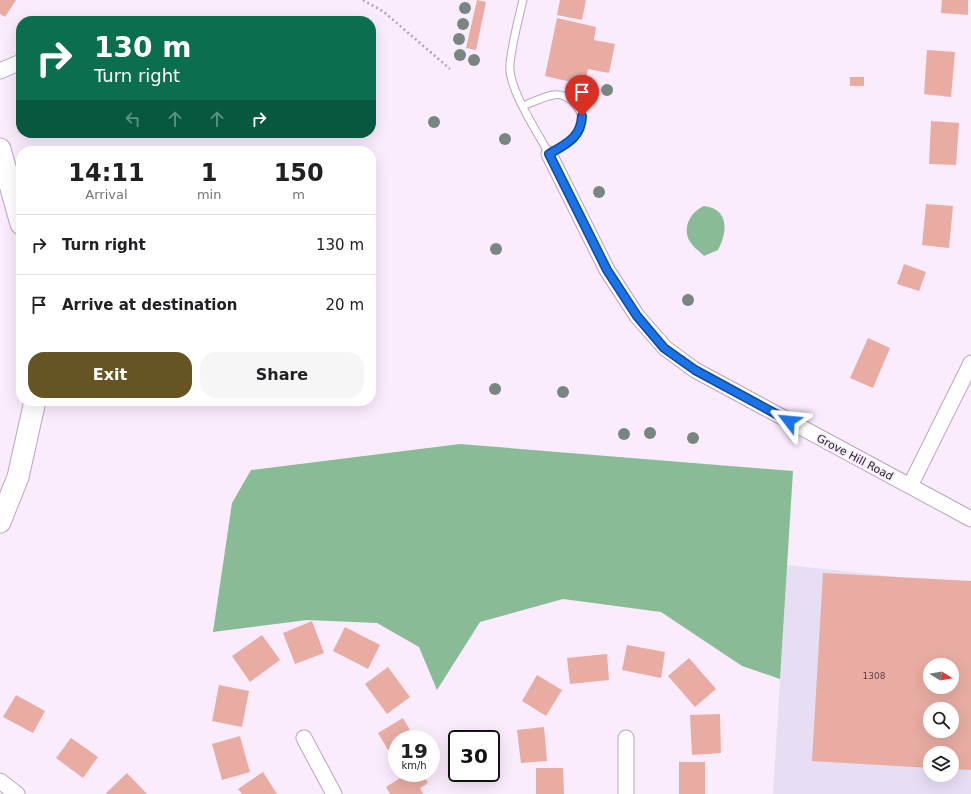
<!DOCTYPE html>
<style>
:root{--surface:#fff;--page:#f6f6f6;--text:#202124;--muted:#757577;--line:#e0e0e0;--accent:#665422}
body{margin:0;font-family:"DejaVu Sans",sans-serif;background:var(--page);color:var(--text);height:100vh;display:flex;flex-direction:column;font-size:15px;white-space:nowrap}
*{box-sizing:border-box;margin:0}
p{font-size:13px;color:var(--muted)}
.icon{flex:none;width:22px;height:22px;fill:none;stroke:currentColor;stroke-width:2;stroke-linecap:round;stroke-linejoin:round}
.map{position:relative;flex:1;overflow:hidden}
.sheet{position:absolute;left:16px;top:146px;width:360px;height:260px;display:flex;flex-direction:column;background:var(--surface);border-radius:16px;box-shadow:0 4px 16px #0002}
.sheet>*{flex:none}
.hud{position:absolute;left:16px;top:16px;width:360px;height:122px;border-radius:16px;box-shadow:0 4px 16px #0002;background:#0b6e4f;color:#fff;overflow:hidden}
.needle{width:26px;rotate:101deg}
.buttons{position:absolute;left:923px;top:658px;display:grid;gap:8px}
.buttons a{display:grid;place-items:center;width:36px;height:36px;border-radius:50%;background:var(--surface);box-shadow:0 4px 16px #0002;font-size:20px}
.speed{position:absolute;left:388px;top:730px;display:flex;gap:8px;font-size:20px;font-weight:700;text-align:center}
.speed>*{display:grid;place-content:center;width:52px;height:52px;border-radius:50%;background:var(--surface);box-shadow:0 4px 16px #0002;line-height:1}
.speed small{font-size:10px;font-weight:400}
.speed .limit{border:2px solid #111;border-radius:6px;background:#fff;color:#111}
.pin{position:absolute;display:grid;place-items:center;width:34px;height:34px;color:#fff;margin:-41px -17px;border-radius:50% 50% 50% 0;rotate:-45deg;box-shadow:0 0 4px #0007}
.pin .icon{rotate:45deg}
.me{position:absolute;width:44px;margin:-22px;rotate:299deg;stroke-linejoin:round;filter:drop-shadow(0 0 3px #0008)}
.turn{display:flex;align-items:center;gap:14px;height:84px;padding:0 12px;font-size:18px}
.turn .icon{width:52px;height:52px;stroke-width:2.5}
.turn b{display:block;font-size:28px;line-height:34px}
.lanes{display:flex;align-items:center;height:38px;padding:0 12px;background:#0003;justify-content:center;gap:20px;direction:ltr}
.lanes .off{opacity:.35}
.eta{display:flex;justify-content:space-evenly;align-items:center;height:68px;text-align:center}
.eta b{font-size:24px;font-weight:800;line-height:28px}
.primary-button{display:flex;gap:8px;margin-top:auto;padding:8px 12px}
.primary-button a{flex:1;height:46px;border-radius:16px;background:var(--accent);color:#fff;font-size:16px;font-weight:800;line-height:46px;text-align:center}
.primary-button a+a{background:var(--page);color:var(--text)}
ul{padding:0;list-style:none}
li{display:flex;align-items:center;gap:12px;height:60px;padding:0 12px;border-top:1px solid var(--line)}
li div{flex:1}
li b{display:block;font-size:15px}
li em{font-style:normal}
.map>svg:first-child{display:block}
.commercial{fill:#e8def4;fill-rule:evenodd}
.forest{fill:#8abb97}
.building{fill:#e8aca2;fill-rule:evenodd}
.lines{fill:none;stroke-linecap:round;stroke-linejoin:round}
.lane-casing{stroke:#bba4c1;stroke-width:9}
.street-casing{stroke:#bba4c1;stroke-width:17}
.secondary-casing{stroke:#bba4c1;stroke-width:23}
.path{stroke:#b0a3b2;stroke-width:2.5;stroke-dasharray:2 3;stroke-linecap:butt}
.lane{stroke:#fff;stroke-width:7}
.street{stroke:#fff;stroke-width:15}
.secondary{stroke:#fff;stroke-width:21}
.tree{fill:#788681}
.route-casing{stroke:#114b97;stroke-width:10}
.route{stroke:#1a73e8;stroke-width:7}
.labels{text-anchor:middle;stroke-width:3;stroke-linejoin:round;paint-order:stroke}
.number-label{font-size:9px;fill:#594349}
.street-label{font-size:11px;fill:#29202b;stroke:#faebfd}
</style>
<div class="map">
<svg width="971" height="794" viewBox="0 0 971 794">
<rect width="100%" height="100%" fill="#faebfd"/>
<path class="commercial" d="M787 565 971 585V794H773ZM930 665H952V687H930ZM930 709H952V731H930ZM930 753H952V775H930Z"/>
<path class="forest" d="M704 206C729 209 728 231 718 250L704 256C699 251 692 246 689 240 682 226 692 211 704 206Z
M460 444 793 471 780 679 742 666 661 612 563 599 480 622 437 690 419 647 377 623 307 620 213 632 232 503 251 470Z"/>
<path class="building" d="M0 0H16L5 17 0 14Z
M477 0 486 2 476 50 466 48Z
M560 0H586L582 20 557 15Z
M942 0H968V15L941 13Z
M557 18 596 27 594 40 615 44 609 73 588 69 585 85 545 76Z
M927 50 955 52 951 97 924 94Z
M850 77H864V86H850Z
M931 121 959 123 956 165 929 164Z
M926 204 953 206 949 248 922 245Z
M904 264 926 272 919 291 897 284Z
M868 338 890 348 873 388 850 378Z
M823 573 971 581V770L952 769V753H930V768L812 761ZM930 665H952V687H930ZM930 709H952V731H930Z
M312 621 324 653 295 664 283 633Z
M345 627 380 645 368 669 333 651Z
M262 635 280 660 250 682 232 656Z
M627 645 665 652 661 678 622 670Z
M607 654 609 680 570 684 567 658Z
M689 658 716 689 695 707 668 676Z
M388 667 410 697 387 714 365 684Z
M537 675 562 690 546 716 522 701Z
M219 685 249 691 242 727 212 721Z
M16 695 45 711 33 733 3 717Z
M720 714 721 753 692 755 690 715Z
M403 718 415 739H397V765L378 733Z
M544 727 547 761 521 763 517 730Z
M240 736 250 772 222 780 212 744Z
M71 738 98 757 83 778 56 758Z
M679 762H705V794H679Z
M536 768H563L564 794H536Z
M263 772 277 794H242L238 789Z
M127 773 147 794H107L106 793Z
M408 773H422L428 783 420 788 423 794H390L386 787Z"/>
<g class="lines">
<g class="lane-casing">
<path id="lane" d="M523 0C518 21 512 43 510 64 507 87 538 133 549 154 560 147 577 140 581 126 586 110 568 92 553 95 543 97 533 102 523 106"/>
</g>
<g class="street-casing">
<path id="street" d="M0 71 21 62
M549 154 607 270 637 316 665 348 695 370 971 519
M910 486 971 363
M304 738 334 794
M0 781 17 794
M626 794V738"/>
</g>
<g class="secondary-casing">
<path id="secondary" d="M0 149 21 224
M0 522 18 477 35 401"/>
</g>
<path class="path" d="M363 0 384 12 450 69"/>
<use href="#lane" class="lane"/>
<use href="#street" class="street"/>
<use href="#secondary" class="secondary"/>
</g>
<g class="tree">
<circle cx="465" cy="8" r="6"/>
<circle cx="463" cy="24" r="6"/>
<circle cx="459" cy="39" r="6"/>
<circle cx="460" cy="55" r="6"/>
<circle cx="474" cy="60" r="6"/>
<circle cx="607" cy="90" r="6"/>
<circle cx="434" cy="122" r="6"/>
<circle cx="505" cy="139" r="6"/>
<circle cx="599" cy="192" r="6"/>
<circle cx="496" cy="249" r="6"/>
<circle cx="688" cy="300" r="6"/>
<circle cx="495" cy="389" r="6"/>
<circle cx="563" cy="392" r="6"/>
<circle cx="650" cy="433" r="6"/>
<circle cx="624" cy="434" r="6"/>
<circle cx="693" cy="438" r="6"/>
</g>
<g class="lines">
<g class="route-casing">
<path id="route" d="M582 116C581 138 566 144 549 154L607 270 637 316 664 348 695 370 789 421"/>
</g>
<use href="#route" class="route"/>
</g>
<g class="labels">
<g class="number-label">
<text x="874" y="679">1308</text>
</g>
<g class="street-label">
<text transform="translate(855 457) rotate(28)" y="4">Grove Hill Road</text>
</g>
</g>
</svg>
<div class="buttons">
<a><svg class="needle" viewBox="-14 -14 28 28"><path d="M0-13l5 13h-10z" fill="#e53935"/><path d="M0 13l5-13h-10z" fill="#757577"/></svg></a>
<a><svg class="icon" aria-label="search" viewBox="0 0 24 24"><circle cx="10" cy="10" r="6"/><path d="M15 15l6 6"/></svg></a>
<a><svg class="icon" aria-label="layers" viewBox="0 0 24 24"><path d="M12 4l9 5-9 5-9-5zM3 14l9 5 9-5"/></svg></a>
</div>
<div class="speed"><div>19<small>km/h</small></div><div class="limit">30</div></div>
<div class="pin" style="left:582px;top:116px;background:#d93025"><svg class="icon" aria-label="arrive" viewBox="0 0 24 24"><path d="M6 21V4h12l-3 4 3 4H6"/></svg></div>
<svg class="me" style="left:789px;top:421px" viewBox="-20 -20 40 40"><path d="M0-17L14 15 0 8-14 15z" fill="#1a73e8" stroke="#fff" stroke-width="4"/></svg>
<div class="hud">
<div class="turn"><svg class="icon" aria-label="right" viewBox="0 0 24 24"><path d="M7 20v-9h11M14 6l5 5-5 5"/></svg><div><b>130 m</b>Turn right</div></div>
<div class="lanes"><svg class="icon off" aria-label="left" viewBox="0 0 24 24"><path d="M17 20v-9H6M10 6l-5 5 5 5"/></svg><svg class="icon off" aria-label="ahead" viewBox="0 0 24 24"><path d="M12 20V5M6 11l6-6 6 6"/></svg><svg class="icon off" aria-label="ahead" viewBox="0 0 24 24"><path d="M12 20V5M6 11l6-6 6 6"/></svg><svg class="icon" aria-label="right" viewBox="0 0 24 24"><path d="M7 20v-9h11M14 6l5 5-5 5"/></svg></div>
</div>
<section class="sheet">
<div class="eta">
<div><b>14:11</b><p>Arrival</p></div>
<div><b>1</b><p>min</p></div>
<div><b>150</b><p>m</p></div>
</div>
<ul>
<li><svg class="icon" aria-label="right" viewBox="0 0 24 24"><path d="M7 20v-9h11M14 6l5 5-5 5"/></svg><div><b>Turn right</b></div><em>130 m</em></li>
<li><svg class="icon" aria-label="arrive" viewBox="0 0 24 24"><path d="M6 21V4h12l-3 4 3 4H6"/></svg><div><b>Arrive at destination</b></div><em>20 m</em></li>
</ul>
<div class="primary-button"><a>Exit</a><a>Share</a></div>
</section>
</div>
